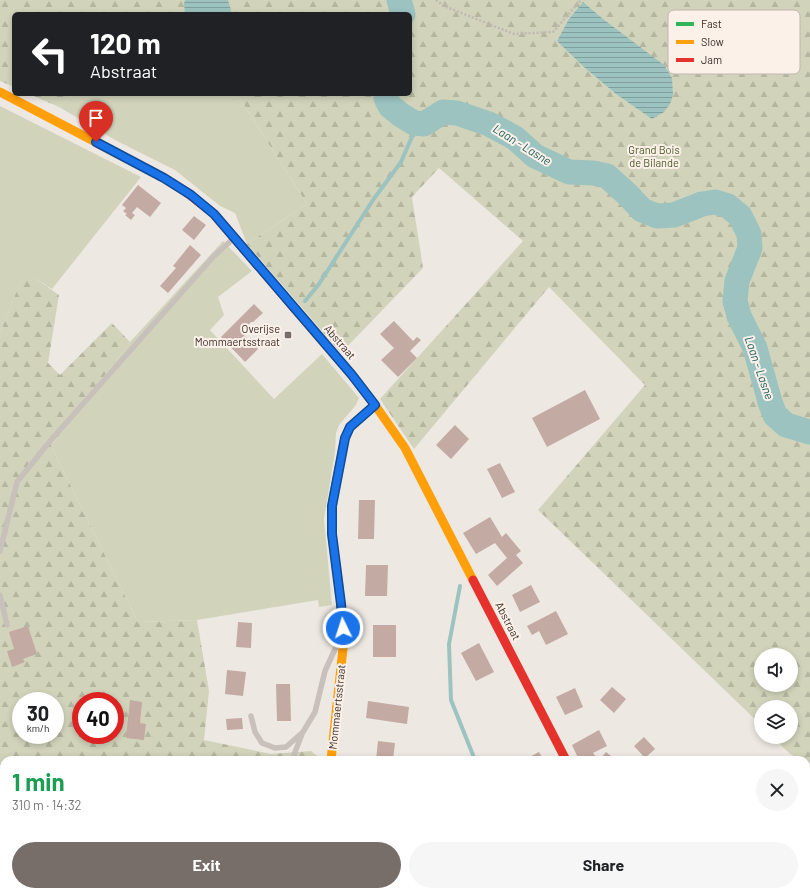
<!DOCTYPE html>
<meta charset="utf-8">
<style>
:root{--surface:#fff;--page:#f6f6f6;--text:#202124;--muted:#757577;--accent:#786e69}
body{margin:0;font-family:Barlow,sans-serif;background:var(--page);color:var(--text);height:100vh;display:flex;flex-direction:column;font-size:15px;white-space:nowrap}
*{box-sizing:border-box;margin:0}
p{font-size:13px;color:var(--muted)}
.icon{flex:none;width:22px;height:22px;fill:none;stroke:currentColor;stroke-width:2;stroke-linecap:round;stroke-linejoin:round}
.map{position:relative;flex:1;overflow:hidden}
.sheet{position:absolute;left:0px;top:756px;width:810px;height:140px;display:flex;flex-direction:column;background:var(--surface);border-radius:12px 12px 0 0;box-shadow:0 2px 6px #0003}
.sheet>*{flex:none}
.hud{position:absolute;left:12px;top:12px;width:400px;height:84px;border-radius:6px;box-shadow:0 2px 6px #0003;background:#202124;color:#fff;overflow:hidden}
.tools{position:absolute;left:754px;top:648px;display:grid;gap:8px}
.tools a{display:grid;place-items:center;width:44px;height:44px;border-radius:50%;background:var(--surface);box-shadow:0 2px 6px #0003;font-size:20px}
.speed{position:absolute;left:12px;top:692px;display:flex;gap:8px;font-size:20px;font-weight:700;text-align:center}
.speed>*{display:grid;place-content:center;width:52px;height:52px;border-radius:50%;background:var(--surface);box-shadow:0 2px 6px #0003;line-height:1}
.speed small{font-size:10px;font-weight:400}
.speed .limit{border:6px solid #d22;background:#fff;color:#111}
.pin{position:absolute;display:grid;place-items:center;width:34px;height:34px;color:#fff;margin:-41px -17px;border-radius:50% 50% 50% 0;rotate:-45deg;box-shadow:0 0 4px #0007}
.pin .icon{rotate:45deg}
.me{position:absolute;width:44px;margin:-22px;rotate:356deg;stroke-linejoin:round;filter:drop-shadow(0 0 3px #0008)}
.turn{display:flex;align-items:center;gap:14px;height:84px;padding:0 12px;font-size:18px}
.turn .icon{width:52px;height:52px;stroke-width:2.5}
.turn b{display:block;font-size:28px;line-height:34px}
.round{display:grid;place-items:center;flex:none;width:42px;height:42px;border-radius:21px;background:var(--page)}
.overview{display:flex;align-items:center;justify-content:space-between;height:68px;padding:0 12px}
h1{font-size:24px;font-weight:700;line-height:30px;color:#1e9e55}
.button{display:flex;gap:8px;margin-top:auto;padding:8px 12px}
.button a{flex:1;height:46px;border-radius:24px;background:var(--accent);color:#fff;font-size:16px;font-weight:700;line-height:46px;text-align:center}
.button a+a{background:var(--page);color:var(--text)}
.map>svg:first-child{display:block}
.grass{fill:#d1d4ba}
.forest{fill:url(#forest-firs);fill-rule:evenodd}
.water{fill:url(#water-rules)}
.lines{fill:none;stroke-linecap:round;stroke-linejoin:round}
.stream{stroke:#9cc3c0;stroke-width:4}
.river{stroke:#9cc3c0;stroke-width:25}
.building{fill:#c3aaa2}
.path{stroke:#c0b8b3;stroke-width:2.5;stroke-dasharray:2 2;stroke-linecap:butt}
.lane{stroke:#c8c0ba;stroke-width:5.5}
.street{stroke:#c8c0ba;stroke-width:11}
.fast{stroke:#30b455;stroke-width:9}
.slow{stroke:#ff9f0a;stroke-width:9}
.jam{stroke:#e5322d;stroke-width:9}
.route-casing{stroke:#114b97;stroke-width:10}
.route{stroke:#1a73e8;stroke-width:7}
.poi-dot{fill:#786e69;stroke:#fbf1e9;stroke-width:1.5}
.labels{text-anchor:middle;stroke-width:4;stroke-linejoin:round;paint-order:stroke}
.park-label{font-size:11px;fill:#4b592a;stroke:#fbf1e9}
.poi-label{font-size:11px;fill:#392c28;stroke:#fbf1e9;text-anchor:end}
.street-label{font-size:11px;fill:#392c28;stroke:#fbf1e9}
.water-label{font-size:12px;font-style:italic;fill:#1a5d5d;stroke:#fbf1e9}
.key{fill:#fbf1e9;stroke:#c1b6af;stroke-width:1}
.key-label{font-size:11px;fill:#392c28}
</style>
<div class="map">
<svg width="810" height="896" viewBox="0 0 810 896">
<defs>
<pattern id="forest-firs" width="22" height="20" patternUnits="userSpaceOnUse"><rect width="22" height="20" fill="#d1d4ba"/><path d="M5 1l3.5 6h-7zM16 11l3.5 6h-7z" fill="#b4b6a0"/></pattern>
<pattern id="water-rules" width="6" height="5" patternUnits="userSpaceOnUse"><rect width="6" height="5" fill="#9cc3c0"/><path d="M0 2.5h6" fill="none" stroke="#809f9c"/></pattern>
</defs>
<rect width="100%" height="100%" fill="#eee8e2"/>
<path class="grass" d="M74 94H237L307 204 247 244 235 213 220 206 175 170 117 141 59 107Z
M0 106 141 177 52 289 25 272 0 333Z
M223 241 252 271 218 297 224 315 210 330 274 399 322 354 359 398 356 405 339 425 336 433 335 452 324 519 332 605 319 607 318 600 197 620 138 622 51 446 130 342Z"/>
<path class="forest" d="M0 0H810V763L806 761V760C792 759 782 746 773 737H791V707H761V725L538 510 645 385 549 287 414 449 380 399 523 241 439 168 412 197 423 268 341 353 247 244 307 204 237 94H410V14H14V87L0 81ZM761 655H791V685H761Z
M29 94H74L59 107Z
M25 271 59 295 48 363 60 375 112 323 130 342 51 446 138 622 197 620 209 691 204 740 271 754 311 751 322 760H4V892H304L302 896H0V333ZM21 701H55V735H21ZM81 701H115V735H81Z"/>
<path class="water" d="M185 0H228L231 10V14H185L184 4Z
M583 2 603 19 664 65 672 78 673 95 670 104 664 112 652 119 616 94 584 67 557 41 569 19Z"/>
<g class="lines">
<path class="stream" d="M305 301 319 284 373 200 401 162 418 123
M460 586 449 644 451 700 475 760
M509 896V892"/>
<path class="river" d="M399 0 403 14
M386 94V98L390 106 401 115 414 123 424 124 443 112 457 113 489 124 515 138 535 156 569 172 593 173 607 176 628 195 642 210 657 216 674 215 702 204 715 202 728 206 740 216 749 234 750 248 737 281 735 301 739 316 755 348 770 402 775 415 786 425 810 432"/>
</g>
<path class="building" d="M138 185 161 203 150 217 137 207 132 213 135 215 131 220 125 215 127 214 123 211 126 208 122 205Z
M194 216 206 225 194 240 182 230Z
M190 245 201 255 168 293 160 286 176 268 173 266Z
M254 304 263 313 253 322H251L241 332 258 349 245 362 221 337Z
M394 321 413 341 417 337 421 340 410 351 417 358 398 377 381 360 394 348 380 334Z
M585 390 600 419 547 447 532 418Z
M455 425 469 439 451 459 436 445Z
M500 463 515 492 502 498 487 469Z
M359 500H375L374 539H358Z
M490 517 502 537 506 533 521 551 516 555 523 563 497 586 488 575 507 558 495 543 476 554 463 533Z
M366 565H388L387 596H365Z
M531 585 540 602 520 612 512 595Z
M556 611 568 634 546 645 539 631 532 635 527 626Z
M238 622 252 623 251 648 236 647Z
M373 625H396V657H373Z
M28 626 37 654 23 659 25 662 12 667 7 651 14 649 9 632Z
M479 643 494 672 476 681 461 653Z
M227 670 246 672 243 696 225 694Z
M276 684H290L291 721H277Z
M612 687 626 699 614 713 600 700Z
M575 688 583 707 565 715 556 697Z
M130 700 142 702 140 723 146 724 144 740 126 738Z
M368 701 409 707 407 724 366 718Z
M242 718 243 729 227 730 226 719Z
M599 730 607 746 593 753 599 760 606 752 616 760H579L572 745Z
M644 737 655 749 645 758 634 746Z
M378 741 395 743 393 760H376Z
M539 752 544 760H524Z
M249 892H251L266 894V896H248Z
M741 892H749L755 896H739Z"/>
<g class="lines">
<path class="path" d="M436 0 444 6 514 34 553 32 581 0"/>
<path class="lane" d="M0 551 17 482 51 440 214 256 234 238
M0 595 7 625
M251 716 255 732 262 743 275 748 286 747 303 732 315 712 325 671 335 649 339 644
M292 760 302 734"/>
<path class="street" d="M315 896V892"/>
<path class="fast" d="M334 494 345 438 350 427 375 405
M637 892 640 896"/>
<path class="slow" d="M0 92 164 178 186 192
M295 309 352 375 375 405 405 448 473 580
M331 760 344 639 341 604 332 534V506L334 494"/>
<path class="jam" d="M186 192 214 214 295 309
M473 580 566 760"/>
</g>
<g class="lines">
<g class="route-casing">
<path id="route" d="M96 142 164 178 191 195 214 214 352 375 375 405 350 427 345 438 332 506V534L341 604 343 628"/>
</g>
<use href="#route" class="route"/>
</g>
<rect class="poi-dot" x="284" y="331" width="8" height="8" rx="2"/>
<g class="labels">
<g class="park-label">
<text x="654" y="154">Grand Bois<tspan x="654" dy="13">de Bilande</tspan></text>
</g>
<g class="poi-label">
<text x="280" y="333">Overijse<tspan x="280" dy="13">Mommaertsstraat</tspan></text>
</g>
<g class="street-label">
<text transform="translate(340 342) rotate(49)" y="4">Abstraat</text>
<text transform="translate(508 621) rotate(63)" y="4">Abstraat</text>
<text transform="translate(337 707) rotate(-84)" y="4">Mommaertsstraat</text>
</g>
<g class="water-label">
<text transform="translate(522 145) rotate(32)" y="4">Laan - Lasne</text>
<text transform="translate(759 368) rotate(71)" y="4">Laan - Lasne</text>
</g>
</g>
<rect x="668" y="10" width="132" height="64" rx="6" class="key"/>
<rect x="676" y="22" width="18" height="4" fill="#30b455"/>
<rect x="676" y="40" width="18" height="4" fill="#ff9f0a"/>
<rect x="676" y="58" width="18" height="4" fill="#e5322d"/>
<g class="key-label">
<text x="701" y="28">Fast</text>
<text x="701" y="46">Slow</text>
<text x="701" y="64">Jam</text>
</g>
</svg>
<div class="tools">
<a><svg class="icon" aria-label="sound" viewBox="0 0 24 24"><path d="M4 9h4l5-4v14l-5-4H4zM17 9q2 3 0 6"/></svg></a>
<a><svg class="icon" aria-label="layers" viewBox="0 0 24 24"><path d="M12 4l9 5-9 5-9-5zM3 14l9 5 9-5"/></svg></a>
</div>
<div class="speed"><div>30<small>km/h</small></div><div class="limit">40</div></div>
<div class="pin" style="left:96px;top:142px;background:#d93025"><svg class="icon" aria-label="arrive" viewBox="0 0 24 24"><path d="M6 21V4h12l-3 4 3 4H6"/></svg></div>
<svg class="me" style="left:343px;top:628px" viewBox="-20 -20 40 40"><circle r="17" fill="#1a73e8" stroke="#fff" stroke-width="3"/><path d="M0-11L8 9 0 5-8 9z" fill="#fff"/></svg>
<div class="hud">
<div class="turn"><svg class="icon" aria-label="left" viewBox="0 0 24 24"><path d="M17 20v-9H6M10 6l-5 5 5 5"/></svg><div><b>120 m</b>Abstraat</div></div>
</div>
<section class="sheet">
<div class="overview"><div><h1>1 min</h1><p>310 m · 14:32</p></div><a class="round"><svg class="icon" aria-label="close" viewBox="0 0 24 24"><path d="M6 6l12 12M18 6L6 18"/></svg></a></div>
<div class="button"><a>Exit</a><a>Share</a></div>
</section>
</div>
